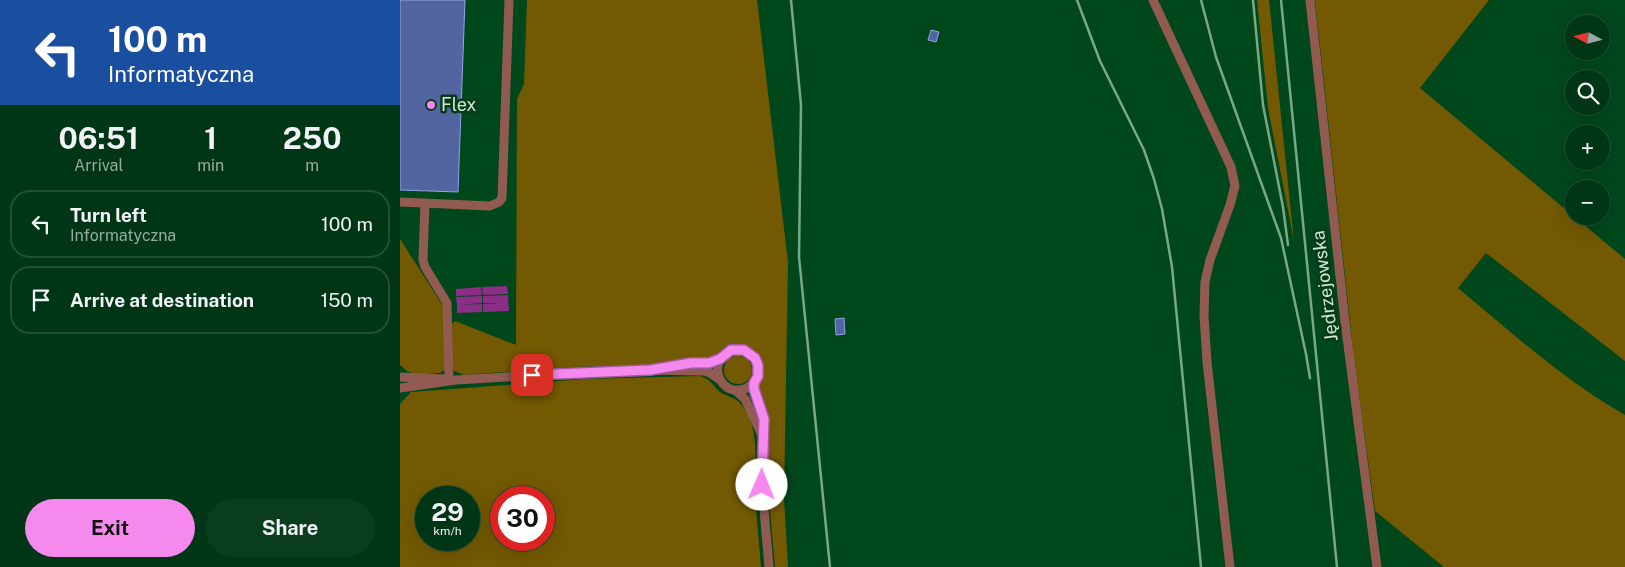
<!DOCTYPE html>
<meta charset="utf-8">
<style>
:root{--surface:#003515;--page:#0a3d1e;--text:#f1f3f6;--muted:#95aba0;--line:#225034;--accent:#f689ee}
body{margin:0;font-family:"Public Sans",sans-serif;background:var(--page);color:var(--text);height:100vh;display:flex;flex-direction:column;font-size:19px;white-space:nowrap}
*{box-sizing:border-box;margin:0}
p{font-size:16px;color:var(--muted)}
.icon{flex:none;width:28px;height:28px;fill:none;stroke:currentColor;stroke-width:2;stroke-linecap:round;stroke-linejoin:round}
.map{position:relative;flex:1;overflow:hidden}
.drawer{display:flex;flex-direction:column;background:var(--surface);width:400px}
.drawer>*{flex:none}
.hud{background:#1a4fa0;color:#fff;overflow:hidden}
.needle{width:32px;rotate:277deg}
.buttons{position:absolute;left:1165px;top:15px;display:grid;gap:10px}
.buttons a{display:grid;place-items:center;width:45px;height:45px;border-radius:50%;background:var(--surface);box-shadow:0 5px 20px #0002,0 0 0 1px var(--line);font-size:25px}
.speed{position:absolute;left:15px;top:486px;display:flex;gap:10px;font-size:25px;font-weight:700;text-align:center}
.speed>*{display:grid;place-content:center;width:65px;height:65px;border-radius:50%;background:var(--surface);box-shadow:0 5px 20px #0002,0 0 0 1px var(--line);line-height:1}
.speed small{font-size:12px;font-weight:400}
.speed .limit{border:8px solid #d22;background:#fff;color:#111}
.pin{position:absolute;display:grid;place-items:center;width:42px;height:42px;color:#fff;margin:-21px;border-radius:10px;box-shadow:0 2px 8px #0006}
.me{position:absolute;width:55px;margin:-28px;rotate:1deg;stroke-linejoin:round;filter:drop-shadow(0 0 4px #0008)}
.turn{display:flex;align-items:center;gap:18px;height:105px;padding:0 25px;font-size:22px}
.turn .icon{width:65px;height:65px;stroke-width:2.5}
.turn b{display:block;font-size:35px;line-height:42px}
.eta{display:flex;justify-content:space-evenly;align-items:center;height:85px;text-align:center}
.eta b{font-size:30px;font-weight:700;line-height:35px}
.cta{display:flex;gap:10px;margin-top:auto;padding:10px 25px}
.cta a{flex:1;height:58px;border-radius:30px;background:var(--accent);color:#111;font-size:20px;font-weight:700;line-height:58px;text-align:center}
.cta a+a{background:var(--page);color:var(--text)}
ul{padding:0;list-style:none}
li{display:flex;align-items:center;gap:15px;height:68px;margin:0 10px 8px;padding:0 15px;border:2px solid var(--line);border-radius:20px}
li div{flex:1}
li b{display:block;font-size:19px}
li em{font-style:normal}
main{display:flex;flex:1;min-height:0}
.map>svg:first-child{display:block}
.green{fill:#725902;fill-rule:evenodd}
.water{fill:#8c2d87}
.building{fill:#5265a0;stroke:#8fa4e5}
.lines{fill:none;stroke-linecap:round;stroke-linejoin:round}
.minor{stroke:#925b52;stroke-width:9}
.rail{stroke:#78a887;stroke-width:2.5}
.route-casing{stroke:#a0599b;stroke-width:12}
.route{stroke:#f689ee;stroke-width:9}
.poi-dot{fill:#f689ee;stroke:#083a19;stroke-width:2}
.labels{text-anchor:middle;stroke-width:5;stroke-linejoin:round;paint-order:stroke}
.poi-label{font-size:18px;fill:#ccebd1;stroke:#083a19;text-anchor:start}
.street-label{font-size:18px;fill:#ccebd1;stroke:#083a19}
</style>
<main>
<section class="drawer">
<div class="hud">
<div class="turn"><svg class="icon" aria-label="left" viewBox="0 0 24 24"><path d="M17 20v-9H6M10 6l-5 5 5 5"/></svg><div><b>100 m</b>Informatyczna</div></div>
</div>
<div class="eta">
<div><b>06:51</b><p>Arrival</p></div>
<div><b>1</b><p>min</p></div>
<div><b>250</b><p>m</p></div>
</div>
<ul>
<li><svg class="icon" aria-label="left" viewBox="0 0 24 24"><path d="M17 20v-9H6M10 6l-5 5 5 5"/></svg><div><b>Turn left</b><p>Informatyczna</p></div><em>100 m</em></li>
<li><svg class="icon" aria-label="arrive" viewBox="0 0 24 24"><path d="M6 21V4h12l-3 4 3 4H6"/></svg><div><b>Arrive at destination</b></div><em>150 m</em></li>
</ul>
<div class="cta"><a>Exit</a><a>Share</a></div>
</section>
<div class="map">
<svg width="1225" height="567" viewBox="0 0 1225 567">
<rect width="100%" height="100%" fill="#00471c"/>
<path class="green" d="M127 0H357L388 262 384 499 388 567H375L368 488V423L358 396V387L363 372 359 356 349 347 336 344 326 347 312 358 304 360 250 365 170 367 64 375 54 371 52 367 51 325 55 321 116 345 117 99 124 84Z
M857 0H869L894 241 868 108Z
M915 0H1089L1020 88 1225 259V361L1086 253 1058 288C1112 333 1164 380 1225 415V567H1044L975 511 954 358Z
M0 239 45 309 46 369 40 373 11 375V372H8L0 365Z
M324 370a14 14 0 1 1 28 0a14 14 0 1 1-28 0Z
M299 376C310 378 313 386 320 392 327 397 335 397 340 403 362 428 354 468 355 497 357 521 359 544 361 567H0V404L11 392 186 379ZM26 498H69V540H26ZM101 498H144V540H101Z"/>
<path class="water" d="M107 286 108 294 83 295 82 287Z
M81 287 82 295 56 296V289Z
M108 295 109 311 83 312V304L101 303H83V296Z
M82 296V303L57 305 56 297Z
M82 304V312L57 313V305Z"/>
<path class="building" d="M0 0H65L58 192 0 190Z
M531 30 539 32 536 42 528 40Z
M444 318 445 334 436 335 435 319Z"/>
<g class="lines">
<path class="minor" d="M753 0 831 167 835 186 830 205 810 260 805 282 804 315 807 362 830 567
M910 0 945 322 977 567
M0 202 90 206 99 202 102 198 109 0
M25 203 23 260 25 267 47 303 49 379
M271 366 309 363 320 359
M0 377 44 379
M354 383C325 408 302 362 331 351 343 346 358 355 359 368 359 376 353 382 354 390 355 400 363 408 364 419 365 426 363 434 363 441 363 455 363 469 363 483 363 511 367 539 369 567
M0 388 56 380 189 372 250 370 303 371 310 373 319 379
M336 391 345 399 362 435"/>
<path class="rail" d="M391 0 401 105 399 257 430 567
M677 0 700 61 744 150 754 179 762 209 772 267 801 567
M801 0 816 57 881 238 906 354 910 378
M853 0 863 105 883 207 888 245
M881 0 937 567"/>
</g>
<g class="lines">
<g class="route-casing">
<path id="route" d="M132 375 250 370 291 363H309L320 359 331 350H344L355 358 358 365V376L354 383V389L364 419 362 485"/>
</g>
<use href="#route" class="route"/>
</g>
<circle class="poi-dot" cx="31" cy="105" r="5"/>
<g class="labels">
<g class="poi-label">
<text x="41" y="111">Flex</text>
</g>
<g class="street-label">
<text transform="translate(925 286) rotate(-97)" y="6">Jędrzejowska</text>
</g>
</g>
</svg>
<div class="buttons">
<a><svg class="needle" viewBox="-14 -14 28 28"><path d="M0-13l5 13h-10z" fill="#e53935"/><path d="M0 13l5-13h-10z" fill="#95aba0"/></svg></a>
<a><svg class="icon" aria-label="search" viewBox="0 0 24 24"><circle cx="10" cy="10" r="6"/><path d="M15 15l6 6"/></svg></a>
<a>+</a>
<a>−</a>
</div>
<div class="speed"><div>29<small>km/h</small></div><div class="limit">30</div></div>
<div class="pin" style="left:132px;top:375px;background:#d93025"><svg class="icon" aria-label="arrive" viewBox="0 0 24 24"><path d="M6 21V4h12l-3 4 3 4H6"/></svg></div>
<svg class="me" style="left:362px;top:485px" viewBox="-20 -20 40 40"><circle r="19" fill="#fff"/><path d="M0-13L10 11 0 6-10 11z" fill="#f689ee"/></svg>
</div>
</main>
